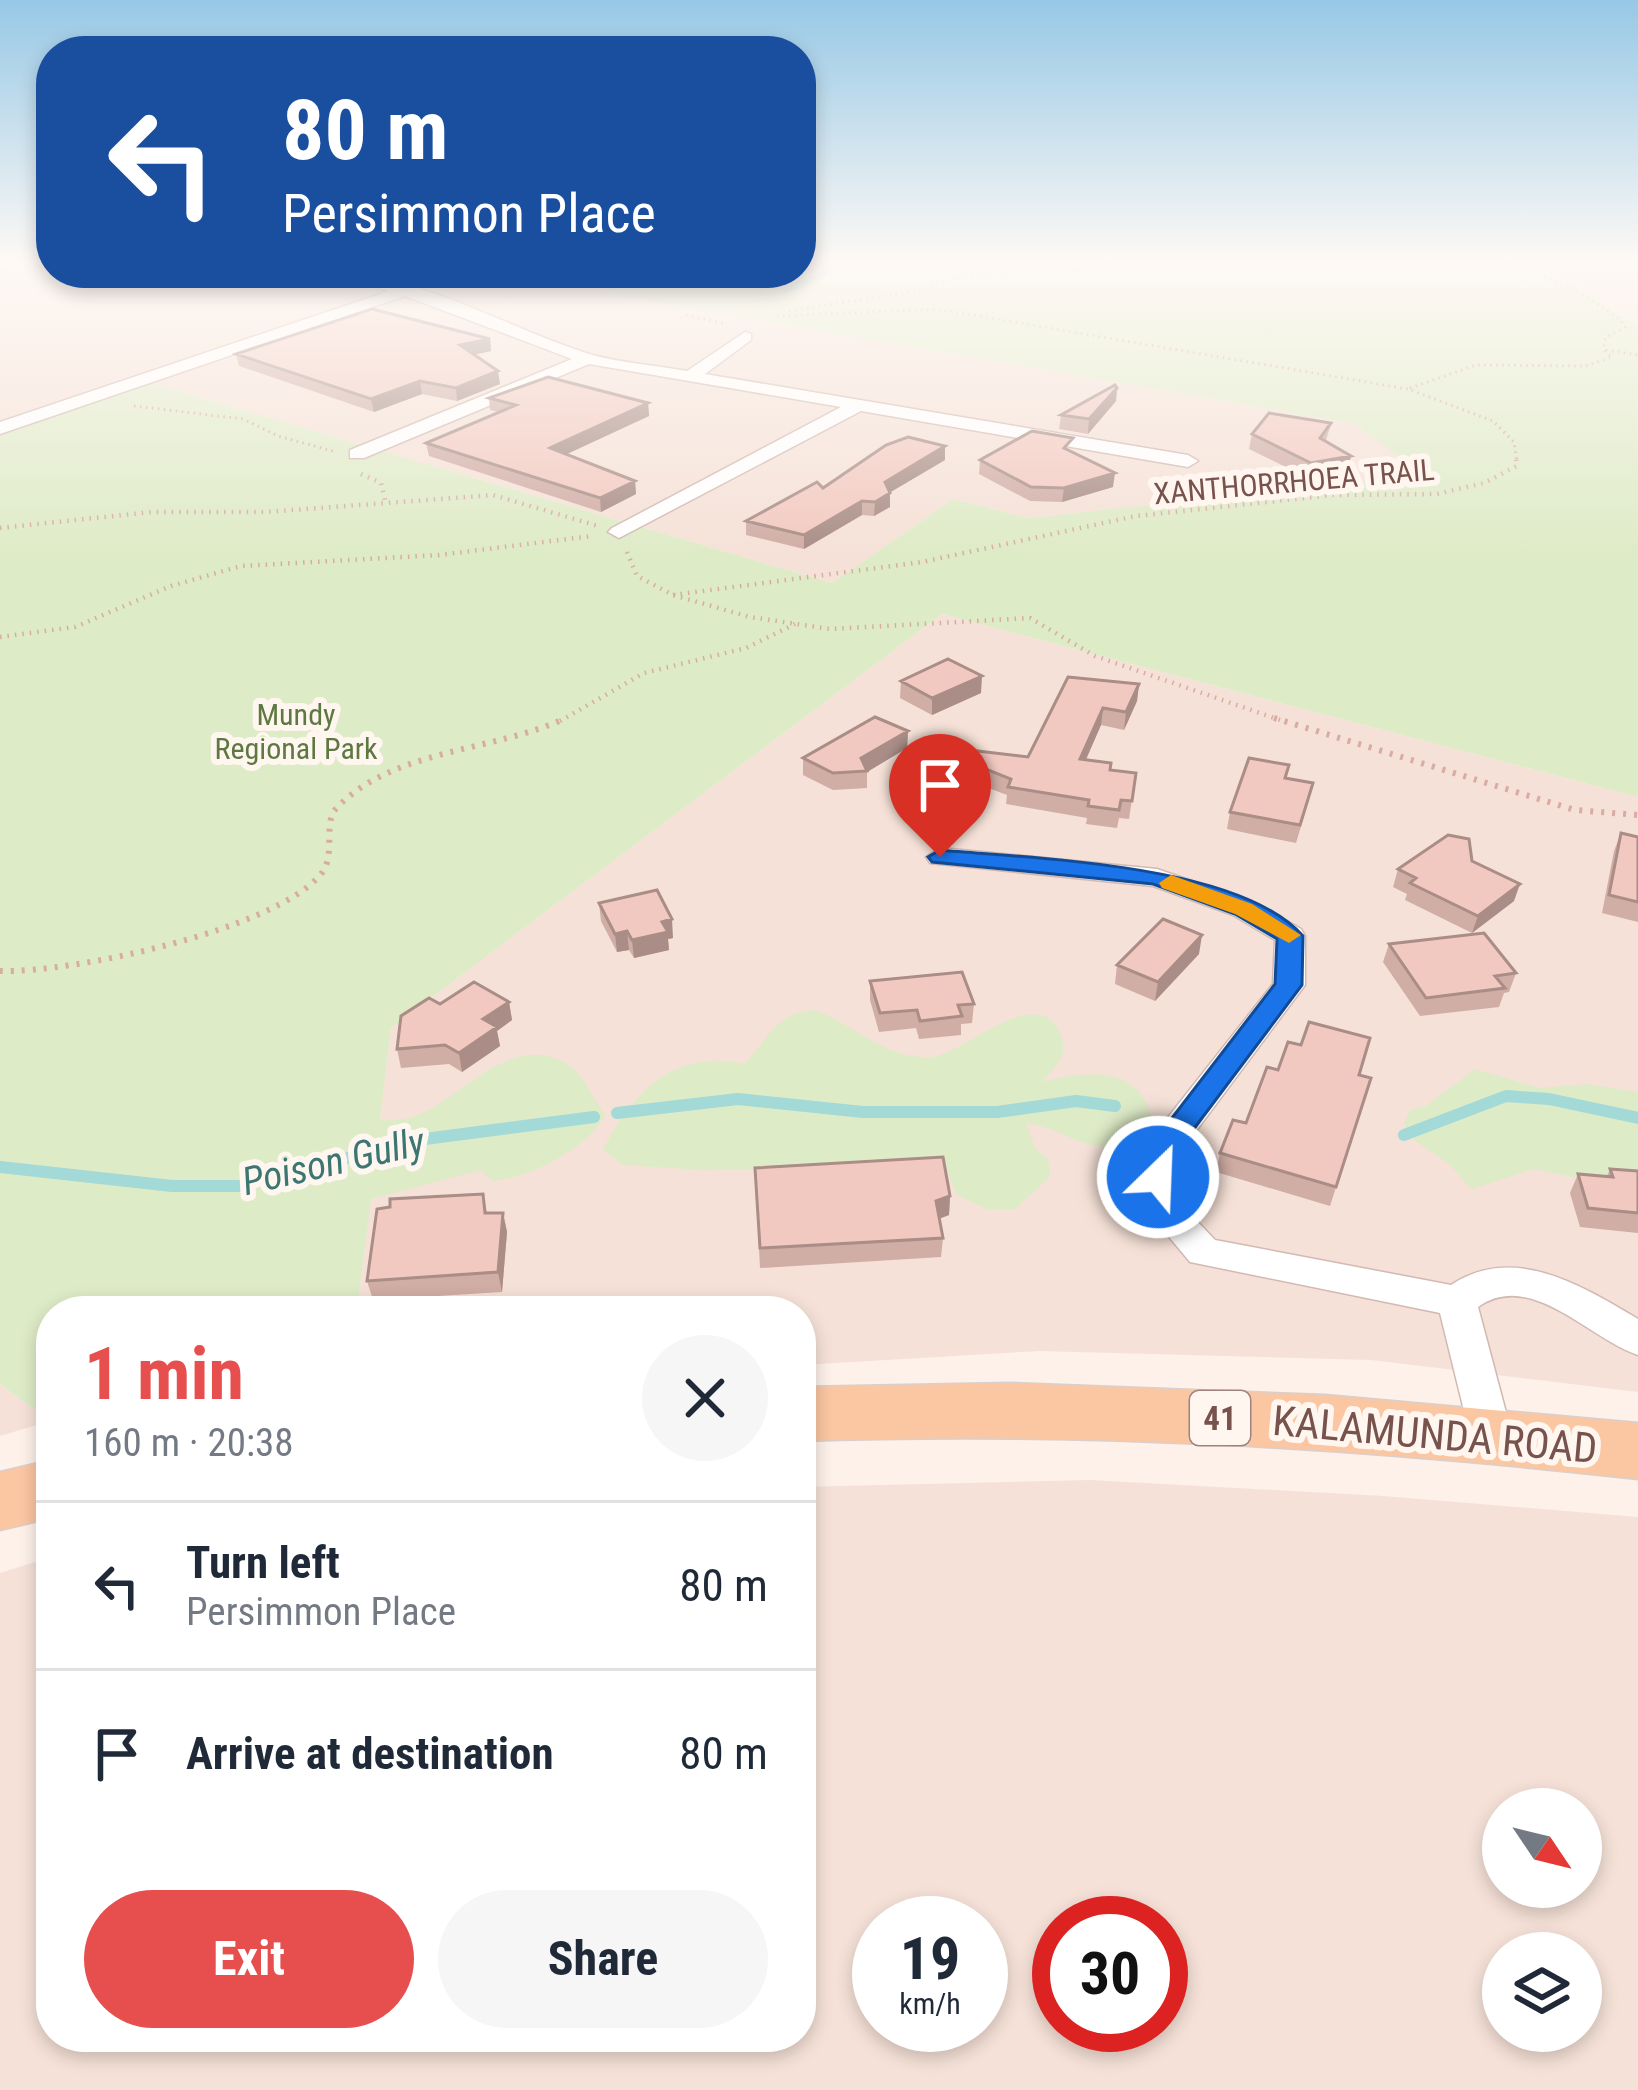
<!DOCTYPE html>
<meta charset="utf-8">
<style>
:root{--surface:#fff;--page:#f6f6f7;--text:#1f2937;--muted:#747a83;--line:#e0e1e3;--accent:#e74f4e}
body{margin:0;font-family:"Roboto Condensed",sans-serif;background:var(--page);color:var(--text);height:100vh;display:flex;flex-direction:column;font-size:45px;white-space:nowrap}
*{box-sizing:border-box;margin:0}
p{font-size:39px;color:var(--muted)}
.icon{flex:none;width:66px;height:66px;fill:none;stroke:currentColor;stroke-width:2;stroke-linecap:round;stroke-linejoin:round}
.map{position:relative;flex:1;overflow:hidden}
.panel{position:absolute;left:36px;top:1296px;width:780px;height:756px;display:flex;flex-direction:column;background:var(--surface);border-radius:48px;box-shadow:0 6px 18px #0003}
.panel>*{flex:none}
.banner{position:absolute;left:36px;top:36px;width:780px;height:252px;border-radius:48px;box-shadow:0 6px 18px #0003;background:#1a4fa0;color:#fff;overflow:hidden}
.needle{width:78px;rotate:125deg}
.controls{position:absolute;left:1482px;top:1788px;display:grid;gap:24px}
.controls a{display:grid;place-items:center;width:120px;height:120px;border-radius:50%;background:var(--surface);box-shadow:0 6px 18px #0003;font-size:60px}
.speed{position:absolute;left:852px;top:1896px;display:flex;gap:24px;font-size:60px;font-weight:700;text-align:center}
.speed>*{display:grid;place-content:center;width:156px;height:156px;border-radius:50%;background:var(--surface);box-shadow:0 6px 18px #0003;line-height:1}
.speed small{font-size:30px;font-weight:400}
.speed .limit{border:18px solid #d22;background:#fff;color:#111}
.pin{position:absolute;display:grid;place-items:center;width:102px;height:102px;color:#fff;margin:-123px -51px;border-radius:50% 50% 50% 0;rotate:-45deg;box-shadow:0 0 12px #0007}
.pin .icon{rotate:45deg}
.me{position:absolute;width:132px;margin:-66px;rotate:24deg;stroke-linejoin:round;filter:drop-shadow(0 0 9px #0008)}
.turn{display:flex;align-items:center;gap:42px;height:252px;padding:0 48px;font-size:54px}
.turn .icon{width:156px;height:156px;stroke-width:2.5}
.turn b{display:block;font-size:84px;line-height:102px}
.round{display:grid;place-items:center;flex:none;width:126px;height:126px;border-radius:63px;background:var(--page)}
.summary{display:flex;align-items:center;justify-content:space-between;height:204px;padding:0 48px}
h1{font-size:72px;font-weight:700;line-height:90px;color:var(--accent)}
.primary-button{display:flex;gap:24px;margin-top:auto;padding:24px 48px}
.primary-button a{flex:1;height:138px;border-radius:72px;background:var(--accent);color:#fff;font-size:48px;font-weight:700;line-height:138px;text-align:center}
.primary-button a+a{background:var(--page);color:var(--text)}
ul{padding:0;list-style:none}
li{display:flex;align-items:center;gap:36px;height:168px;padding:0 48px;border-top:3px solid var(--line)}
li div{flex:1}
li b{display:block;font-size:45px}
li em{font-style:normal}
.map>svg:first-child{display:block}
.residential{fill:#f5e1d7;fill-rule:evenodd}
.green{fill:#deebc7}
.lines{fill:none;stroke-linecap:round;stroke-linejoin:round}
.stream-far1{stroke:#a3d9d6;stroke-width:6}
.stream{stroke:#a3d9d6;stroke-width:12}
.street-casing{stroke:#d2b9b1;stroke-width:3}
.primary-casing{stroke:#d9cfcd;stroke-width:3}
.path-far2{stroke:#d8aca3;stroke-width:3;stroke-dasharray:1.5 4.5;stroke-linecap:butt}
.path-far1{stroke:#d8aca3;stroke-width:4.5;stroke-dasharray:1.5 6;stroke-linecap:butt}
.path{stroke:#d8aca3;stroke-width:6;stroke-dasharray:3 8;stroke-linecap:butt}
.street{fill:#fff;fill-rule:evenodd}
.primary{fill:#fbc6a2;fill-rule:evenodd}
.wall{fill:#d0ada5}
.shaded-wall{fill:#a98d86}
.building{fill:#f2c9c0;stroke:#a98d86;stroke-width:3}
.route{fill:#1a73e8;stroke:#114b97;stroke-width:3}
.slow{fill:#f59e0b}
.labels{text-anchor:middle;stroke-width:12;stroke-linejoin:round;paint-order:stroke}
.far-street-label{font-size:30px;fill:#78524c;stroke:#fff6f0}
.far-park-label{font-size:30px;fill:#5d7841;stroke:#fff6f0}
.shield{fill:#fff6f0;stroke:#a0837d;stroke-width:3}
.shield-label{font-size:33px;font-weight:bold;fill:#78524c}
.water-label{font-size:39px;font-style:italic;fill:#3c7672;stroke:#fff6f0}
.near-street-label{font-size:42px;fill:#78524c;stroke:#fff6f0}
</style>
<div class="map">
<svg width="1638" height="2090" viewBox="0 0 1638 2090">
<rect width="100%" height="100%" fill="#fdf1e9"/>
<path class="residential" d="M0 263H51V273H592L614 295 1356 424 1424 476 1029 518 953 499 832 583 141 380 0 428Z
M1543 263H1638V326L1636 324Z
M942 614 1638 797V1392L1371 1360 1039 1351 801 1365V1311H357L391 1028Z
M0 1384 50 1421 0 1436Z
M1090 1480 1383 1496 1638 1517V2090H0V1573L51 1557V2037H801V1487ZM1581 1809V1887H1503V1809ZM981 1923V2025H879V1923ZM1161 1923V2025H1059V1923ZM1581 1953V2031H1503V1953Z"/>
<path class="green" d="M801 263H1543L1638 326V797L942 614 391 1028 380 1120C389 1120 400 1121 409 1118 459 1105 506 1030 565 1063 584 1073 592 1098 605 1115 588 1149 529 1178 492 1181L481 1170 371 1199 357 1311H51L50 1421 0 1384V428L141 380 832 583 953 499 1029 518 1423 475 1355 424 614 295 592 273H801Z
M813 1010C855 1023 883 1060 932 1057 965 1054 1038 979 1061 1035 1069 1056 1055 1067 1042 1082 1086 1070 1141 1065 1152 1120L1130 1145C1074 1152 1071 1130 1026 1123L1035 1148 1048 1159 1050 1177 1015 1209H987L957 1195 945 1166 703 1170 623 1165 603 1150C632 1092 674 1048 745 1064 767 1039 777 1013 813 1010Z
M1475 1069 1540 1088 1587 1084 1638 1092V1188L1606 1176 1573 1177 1534 1169 1473 1189C1461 1181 1457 1170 1446 1162 1429 1148 1412 1145 1404 1123L1410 1110 1426 1106Z"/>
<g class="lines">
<path class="stream-far1" d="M785 290 819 277 834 263"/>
<path class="stream" d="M617 1113 738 1099 863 1112H997L1076 1101 1115 1106
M1404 1135 1506 1096 1549 1099 1638 1118
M0 1167 172 1186H241L417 1140 594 1117"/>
<g class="street-casing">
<path id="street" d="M0 263H19L0 271Z
M329 273C418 273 503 326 586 353 618 363 654 365 687 371L745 332 751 334V340L705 374 1188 455 1198 461 1188 467 861 411 619 538 608 532 612 528 841 407 589 364 364 458H350V450L572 359 405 296 0 434V422L389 291Z
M940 848 1157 869 1255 903 1301 929 1305 936V985L1178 1155 1175 1198 1215 1240 1451 1285C1514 1243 1582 1286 1638 1319V1355C1589 1339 1531 1269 1478 1307L1512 1435 1506 1447 1491 1453 1476 1447 1470 1435 1440 1313 1190 1262 1139 1201 1142 1153 1147 1144 1273 984 1275 940 1233 915 1153 886 930 863 926 857Z"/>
</g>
<g class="primary-casing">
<path id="primary" d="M1010 1383 1325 1395 1638 1423V1479C1359 1448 1082 1431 801 1441V1387Z
M51 1460V1518L0 1530V1472Z"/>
</g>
<path class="path-far2" d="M789 311 922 290 956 277 1080 270 1109 263
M686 315 726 324
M777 316 937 309 1408 389 1493 421 1514 442 1517 462
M1606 350 1638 355
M1410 388 1476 365 1586 366 1612 357 1604 350 1605 338 1625 327 1620 319 1571 287 1511 263
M134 406 243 419 278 436 336 452"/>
<path class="path-far1" d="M361 474 381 483 385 500
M0 528 151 512H266L493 495 598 526
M627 552 637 576 673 595 750 617 830 629 1030 618 1095 656 1283 721
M673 595 922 562 1136 516 1333 495 1437 494 1484 483 1517 466 1516 459
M0 637 75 627 171 586 241 566 439 555 592 536
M560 721 644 673 746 648 795 624"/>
<path class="path" d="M1274 718 1575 810 1638 815
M0 971C72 973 275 930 321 874 335 857 325 831 333 812 387 749 494 752 566 718"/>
<use href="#street" class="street"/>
<use href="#primary" class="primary"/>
</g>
<path class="wall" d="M490 339 491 351 474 355 500 384 457 401 422 394 374 412 239 366 236 354Z
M1117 388 1116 401 1088 434 1059 429 1061 415Z
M489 398 648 403 649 416 566 454 635 481 636 494 601 512 429 456 426 443 498 412 490 410Z
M1331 423 1326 441 1348 471 1308 478 1249 449 1252 434Z
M1072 452 1113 487 1062 502 1030 501 979 474 980 460Z
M945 460 890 492V507L874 516 862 515 804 549 746 535V521L823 488Z
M901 681 981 693 932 715 900 698Z
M1139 684 1137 701 1124 730 1101 725 1086 760 1110 770 1136 773 1129 819 1119 818 1117 828 1086 824 1087 818 1006 804 1007 795 957 776 958 758 1028 757Z
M908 731 907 748 867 772V788L833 790 803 775V758Z
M1289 765 1286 778 1309 800 1296 843 1227 829 1230 812Z
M1621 833 1638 837V922L1602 913 1614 851Z
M1472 861 1514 901 1472 933 1405 900 1407 894 1393 887 1398 869Z
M599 903 673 938 668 939 669 950 634 958 629 950 617 952 601 921Z
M1389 944 1516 973 1509 992 1504 993 1499 1007 1420 1016 1383 962Z
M1199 954 1155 1001 1115 984 1117 965Z
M870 981 974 1004 972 1023 961 1024V1035L919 1039 916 1028 879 1032 870 1000Z
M509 1002 512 1020 497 1031 500 1046 462 1072 449 1064 401 1068 397 1049 440 1004Z
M1278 1070 1359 1075 1371 1078 1330 1206 1216 1172 1220 1153 1246 1123Z
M755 1168 950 1196 949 1215 939 1219 943 1238 941 1257 760 1268Z
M1610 1169 1638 1171V1233L1580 1227 1570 1193 1578 1174 1607 1176Z
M483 1194 487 1213H503L507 1232 502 1292 373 1300 367 1281Z"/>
<path class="shaded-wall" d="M490 339 491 351 462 357 460 345Z
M498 371 500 384 457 401 456 388Z
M420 381 422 394 374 412 371 399Z
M1117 388 1116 401 1088 434 1089 419Z
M648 403 649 416 552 461 550 448Z
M945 446V460L884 496 885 482Z
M1351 456 1348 471 1308 478 1311 463Z
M1115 473 1113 487 1062 502 1064 488Z
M635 481 636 494 601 512 600 498Z
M890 493V507L874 516 875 502Z
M862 501V515L804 549V535Z
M982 676 981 693 932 715V698Z
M1139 684 1137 701 1124 730 1126 712Z
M1103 708 1101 725 1078 777 1080 759Z
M908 731 907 748 867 772 861 758Z
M1520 884 1514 901 1472 933 1478 916Z
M672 919 673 938 668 939 669 950 634 958 632 940 662 922Z
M627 931 629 950 617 952 615 934Z
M1202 935 1199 954 1155 1001 1158 982Z
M509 1002 512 1020 497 1031 500 1046 462 1072 459 1053 483 1019Z
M950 1196 949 1215 935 1220 936 1201Z
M503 1213 507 1232 502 1292 498 1272Z"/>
<path class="building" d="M372 309 490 339 460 345 498 371 456 388 420 381 371 399 236 354Z
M548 377 648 403 550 448 635 481 600 498 426 443 516 405 489 398Z
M1115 385 1117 388 1089 419 1061 415Z
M1269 413 1331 423 1320 438 1351 456 1311 463 1252 434Z
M1032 431 1073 438 1064 448 1115 473 1064 488 1031 487 980 460Z
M908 437 945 446 885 482 890 493 875 502 862 501 804 535 746 521 817 482 823 488 886 445Z
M948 659 982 676 932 698 901 681Z
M1068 677 1139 684 1126 712 1103 708 1080 759 1111 763 1110 770 1136 773 1132 801 1121 800 1119 810 1088 806 1089 800 1008 787 1011 779 958 758 960 749 1028 757Z
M875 717 908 731 861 758 867 771 833 773 803 758Z
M1249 758 1289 765 1285 778 1313 783 1300 825 1230 812Z
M1621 833 1638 837V902L1609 895Z
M1448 835 1469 839 1472 861 1520 884 1478 916 1410 883 1416 878 1398 869Z
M657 890 672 919 662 922 668 932 632 940 627 931 615 934 599 903Z
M1163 919 1202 935 1158 982 1117 965Z
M1484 933 1516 973 1495 976 1505 988 1426 998 1389 944Z
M962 972 974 1004 958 1005 962 1016 920 1021 917 1010 880 1013 870 981Z
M474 982 509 1002 483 1019 497 1027 459 1053 445 1045 397 1049 401 1016 429 998 440 1004Z
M1309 1022 1370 1038 1359 1075 1371 1078 1336 1187 1220 1153 1233 1120 1246 1123 1267 1067 1278 1070 1288 1042 1301 1045Z
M943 1157 950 1196 936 1201 943 1238 760 1248 755 1168Z
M1610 1169 1638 1171V1213L1588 1208 1578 1174 1613 1177Z
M483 1194 485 1213H503L498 1272 367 1281 377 1209 390 1207V1199Z"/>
<linearGradient id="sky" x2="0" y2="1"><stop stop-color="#97c8e6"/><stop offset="0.47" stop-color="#fef9f5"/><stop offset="1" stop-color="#fef9f5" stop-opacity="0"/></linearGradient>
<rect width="1638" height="556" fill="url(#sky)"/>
<path class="route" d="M940 850C1034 859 1238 863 1303 936L1302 985 1175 1154 1169 1184H1148L1143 1177 1145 1153 1275 984 1277 939 1235 914 1153 884 932 862 928 857Z"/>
<path class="slow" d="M1171 875 1252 904 1301 935 1289 943 1235 914 1162 888 1159 883Z"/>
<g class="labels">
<g class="far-street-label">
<text transform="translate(1294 482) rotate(-5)" y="10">XANTHORRHOEA TRAIL</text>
</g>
<g class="far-park-label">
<text x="296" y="725">Mundy<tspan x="296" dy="34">Regional Park</tspan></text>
</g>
<rect class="shield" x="1190" y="1391" width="60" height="54" rx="9"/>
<g class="shield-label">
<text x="1220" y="1430">41</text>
</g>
<g class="water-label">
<text transform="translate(333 1161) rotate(-13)" y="14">Poison Gully</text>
</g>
<g class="near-street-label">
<text transform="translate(1435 1434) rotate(5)" y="15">KALAMUNDA ROAD</text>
</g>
</g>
</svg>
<div class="controls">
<a><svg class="needle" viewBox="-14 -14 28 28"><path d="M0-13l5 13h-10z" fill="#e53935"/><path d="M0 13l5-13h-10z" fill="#747a83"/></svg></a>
<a><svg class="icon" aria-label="layers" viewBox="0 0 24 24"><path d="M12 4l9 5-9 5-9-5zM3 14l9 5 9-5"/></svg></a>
</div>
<div class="speed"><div>19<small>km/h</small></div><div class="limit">30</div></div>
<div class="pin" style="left:940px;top:857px;background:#d93025"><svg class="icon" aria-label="arrive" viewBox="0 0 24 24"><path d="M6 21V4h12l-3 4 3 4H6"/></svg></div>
<svg class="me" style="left:1158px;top:1177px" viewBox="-20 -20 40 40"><circle r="17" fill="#1a73e8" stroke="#fff" stroke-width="3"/><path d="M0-11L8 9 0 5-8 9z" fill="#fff"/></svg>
<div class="banner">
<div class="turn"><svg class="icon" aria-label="left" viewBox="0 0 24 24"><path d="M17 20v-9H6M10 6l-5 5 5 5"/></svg><div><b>80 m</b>Persimmon Place</div></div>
</div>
<section class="panel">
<div class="summary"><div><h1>1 min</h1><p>160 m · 20:38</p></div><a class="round"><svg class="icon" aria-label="close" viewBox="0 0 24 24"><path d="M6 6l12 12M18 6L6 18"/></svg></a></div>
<ul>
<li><svg class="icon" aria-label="left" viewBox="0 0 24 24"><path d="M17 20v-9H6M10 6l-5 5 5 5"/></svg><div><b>Turn left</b><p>Persimmon Place</p></div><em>80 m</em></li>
<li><svg class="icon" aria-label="arrive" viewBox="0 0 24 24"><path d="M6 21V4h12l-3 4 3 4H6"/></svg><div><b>Arrive at destination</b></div><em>80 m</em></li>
</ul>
<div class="primary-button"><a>Exit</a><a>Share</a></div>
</section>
</div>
